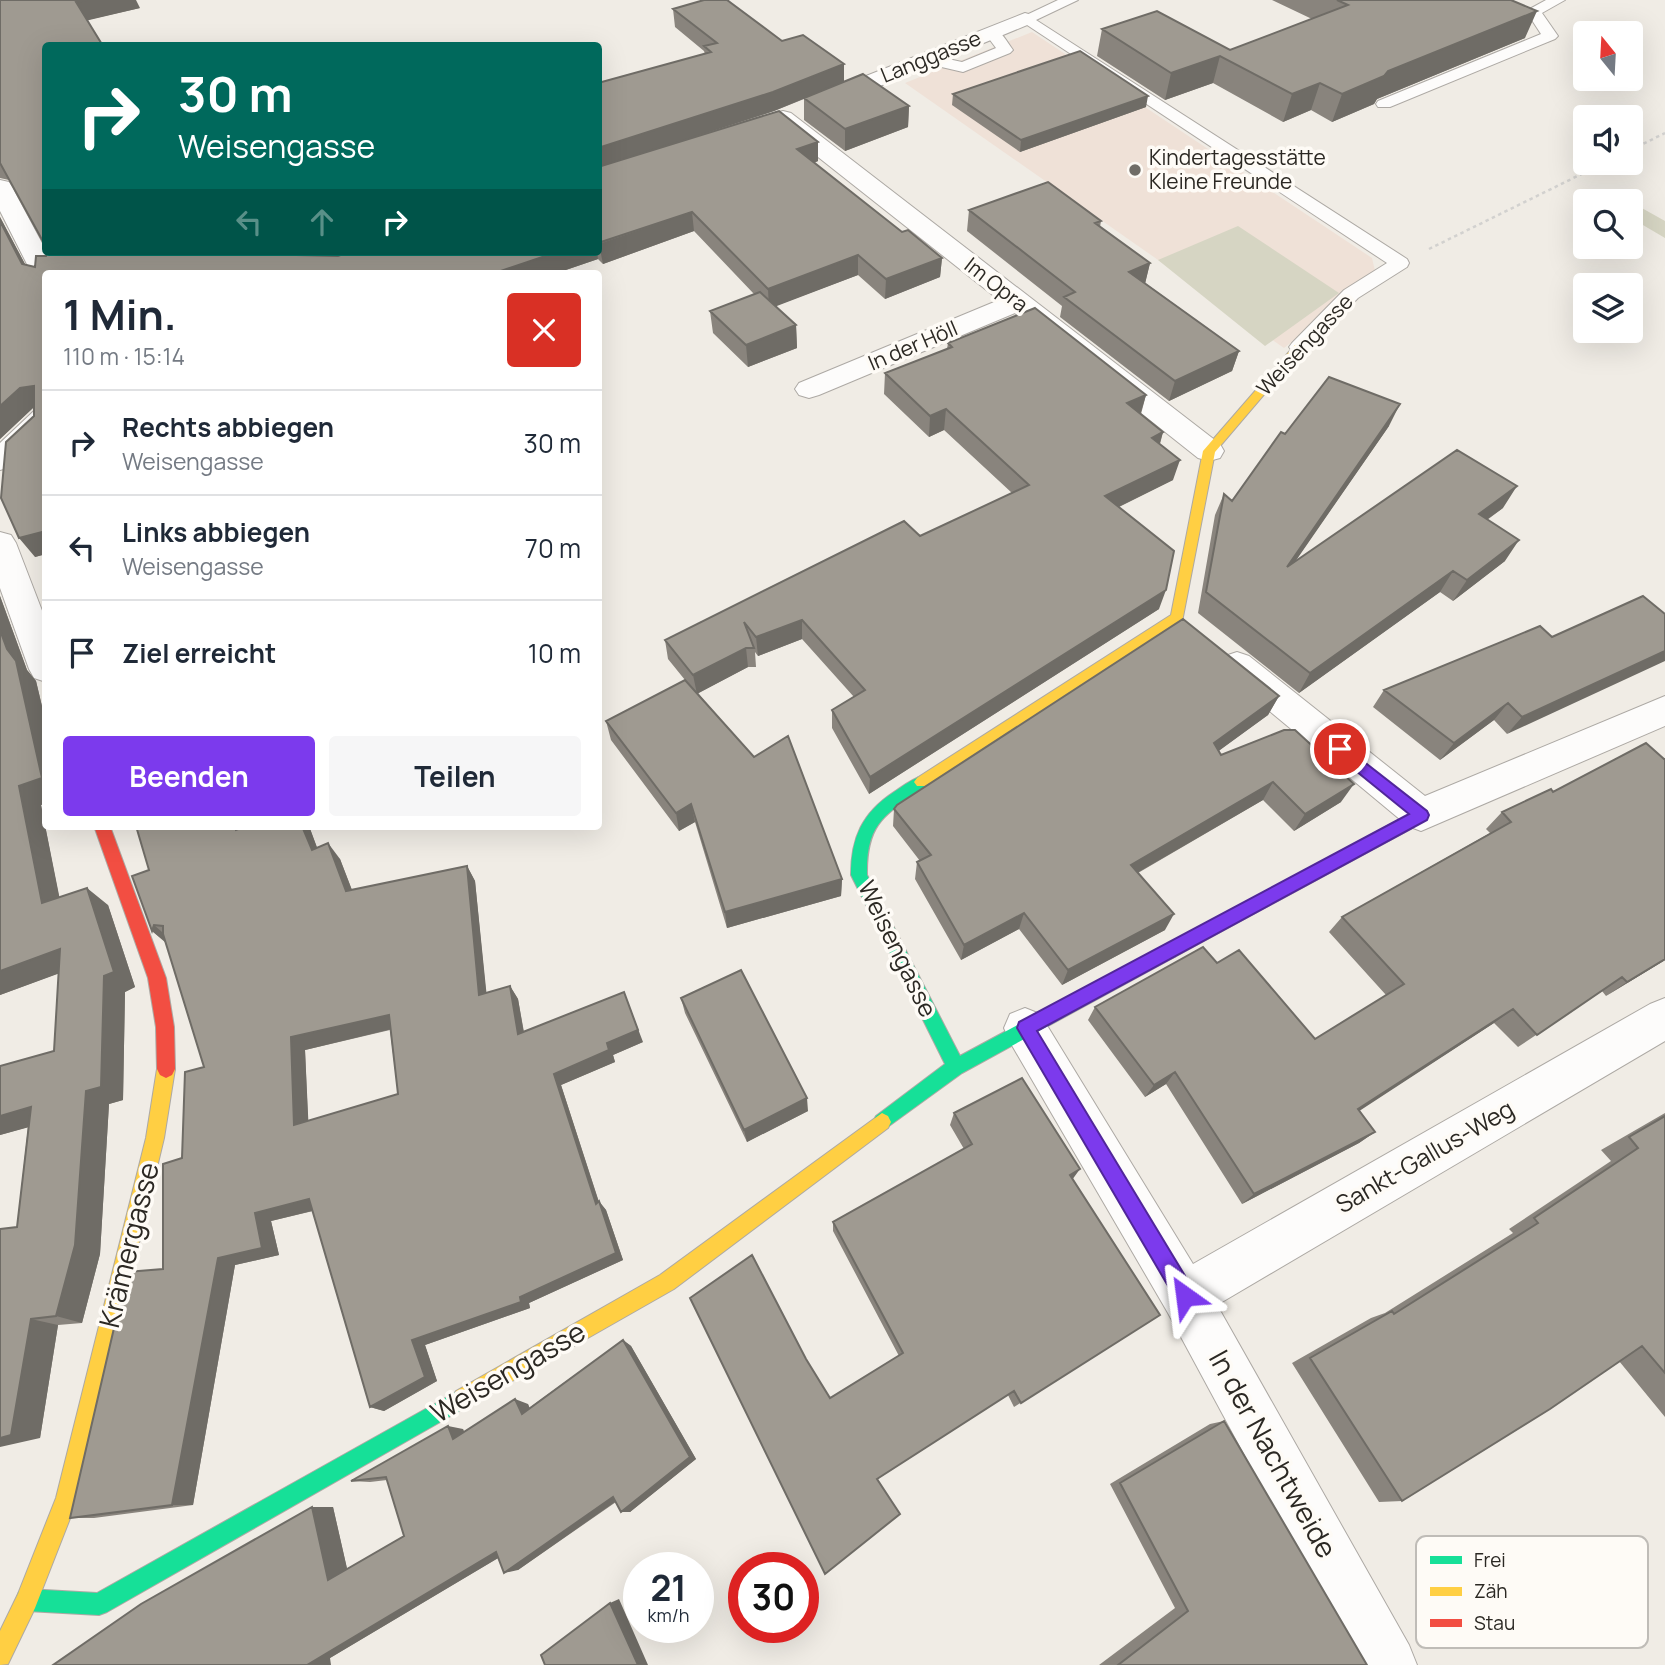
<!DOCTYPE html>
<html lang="de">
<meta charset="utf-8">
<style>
:root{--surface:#fff;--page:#f6f6f7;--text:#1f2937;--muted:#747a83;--line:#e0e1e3;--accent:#7c3aed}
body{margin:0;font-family:Manrope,sans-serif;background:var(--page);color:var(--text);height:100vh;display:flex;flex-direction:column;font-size:26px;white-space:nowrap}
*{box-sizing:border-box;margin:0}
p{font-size:23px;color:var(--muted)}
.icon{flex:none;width:38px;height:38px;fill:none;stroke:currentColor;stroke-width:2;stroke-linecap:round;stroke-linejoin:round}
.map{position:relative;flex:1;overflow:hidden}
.details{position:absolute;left:42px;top:270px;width:560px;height:560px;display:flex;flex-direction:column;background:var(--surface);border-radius:7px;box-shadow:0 7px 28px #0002}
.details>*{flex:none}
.hud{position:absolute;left:42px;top:42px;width:560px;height:214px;border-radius:7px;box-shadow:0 7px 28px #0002;background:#00695c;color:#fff;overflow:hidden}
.needle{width:46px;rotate:342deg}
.tools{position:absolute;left:1573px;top:21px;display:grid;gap:14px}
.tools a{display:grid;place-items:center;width:70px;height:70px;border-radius:7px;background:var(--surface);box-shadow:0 7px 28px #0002;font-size:35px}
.speed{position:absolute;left:623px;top:1552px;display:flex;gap:14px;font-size:35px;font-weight:700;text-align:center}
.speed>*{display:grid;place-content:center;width:91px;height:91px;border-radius:50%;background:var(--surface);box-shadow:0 7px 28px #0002;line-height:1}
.speed small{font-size:18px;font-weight:400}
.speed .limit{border:10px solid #d22;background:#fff;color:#111}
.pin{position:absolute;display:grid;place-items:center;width:60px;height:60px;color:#fff;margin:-30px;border:4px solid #fff;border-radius:50%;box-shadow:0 2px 7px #0007}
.me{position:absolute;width:77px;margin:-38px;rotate:329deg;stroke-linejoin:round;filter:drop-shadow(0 0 5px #0008)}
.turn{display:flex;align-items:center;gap:24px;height:147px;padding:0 21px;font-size:32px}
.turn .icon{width:91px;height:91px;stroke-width:2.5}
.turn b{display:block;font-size:49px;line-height:60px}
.lanes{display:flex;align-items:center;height:66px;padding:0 21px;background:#0003;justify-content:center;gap:35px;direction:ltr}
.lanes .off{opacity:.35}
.round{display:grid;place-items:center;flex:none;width:74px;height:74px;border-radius:7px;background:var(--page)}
.overview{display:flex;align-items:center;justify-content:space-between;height:119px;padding:0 21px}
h1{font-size:42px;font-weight:700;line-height:52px}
.primary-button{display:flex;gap:14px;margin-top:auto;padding:14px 21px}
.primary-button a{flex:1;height:80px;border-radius:7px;background:var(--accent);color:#fff;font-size:28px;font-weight:700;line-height:80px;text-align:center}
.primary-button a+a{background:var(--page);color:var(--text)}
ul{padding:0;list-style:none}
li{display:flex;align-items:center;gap:21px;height:105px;padding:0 21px;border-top:2px solid var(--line)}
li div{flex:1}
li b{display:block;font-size:26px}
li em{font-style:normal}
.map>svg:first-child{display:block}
.education{fill:#efe1d7}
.green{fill:#d6d5c3}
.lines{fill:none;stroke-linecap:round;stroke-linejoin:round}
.lane-casing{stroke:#ada9a4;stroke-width:2}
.street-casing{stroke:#ada9a4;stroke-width:2}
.fast-casing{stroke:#ada9a4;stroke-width:2}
.slow-casing{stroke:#ada9a4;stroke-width:2}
.jam-casing{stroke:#ada9a4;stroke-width:2}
.path{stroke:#d2d1cf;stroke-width:2.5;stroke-dasharray:3.5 3.5;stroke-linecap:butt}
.lane{fill:#fdfcfb;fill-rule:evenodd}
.street{fill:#fdfcfb;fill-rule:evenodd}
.fast{fill:#16e098;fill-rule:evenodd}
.slow{fill:#ffcf43;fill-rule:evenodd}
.jam{fill:#f24e42;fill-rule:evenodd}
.wall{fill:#89847d;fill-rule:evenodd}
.shaded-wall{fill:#6f6c66}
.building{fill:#9f9a91;stroke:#6f6c66;stroke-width:2;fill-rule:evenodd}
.route{fill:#7c3aed;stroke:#51269a;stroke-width:2}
.poi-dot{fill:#706d67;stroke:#fefbf6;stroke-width:2.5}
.labels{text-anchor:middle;stroke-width:7;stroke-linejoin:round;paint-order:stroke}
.far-street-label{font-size:21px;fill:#2b2823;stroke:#fefbf6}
.far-poi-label{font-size:21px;fill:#2b2823;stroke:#fefbf6;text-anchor:start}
.street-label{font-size:24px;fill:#2b2823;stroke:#fefbf6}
.near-street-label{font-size:28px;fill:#2b2823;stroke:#fefbf6}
.key{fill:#fefbf6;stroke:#bfbcb7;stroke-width:2}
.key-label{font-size:19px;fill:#2b2823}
</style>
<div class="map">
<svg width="1665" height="1665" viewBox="0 0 1665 1665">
<rect width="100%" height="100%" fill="#f0ece5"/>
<path class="education" d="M1032 32 1372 258 1376 275 1284 348 905 83Z"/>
<path class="green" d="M1631 202 1665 221V238L1631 218Z
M1238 226 1339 293 1265 346 1158 260Z"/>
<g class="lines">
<g class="lane-casing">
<path id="lane" d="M1058 0H1078L1036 20 1407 259 1409 263 1407 267 1358 298 1306 351H1292L1289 347 1292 343 1344 290 1387 263 1018 19Z
M1546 0H1565L1542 13 1558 36 1555 39 1390 107H1378L1376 104 1378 101 1541 34 1526 11Z
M992 27C1001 30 1007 42 1013 50L1010 53 963 72 920 62 917 59 925 54 962 62 996 48 984 32Z"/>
</g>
<g class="street-casing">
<path id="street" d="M1025 13 1032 15 1035 19 1032 23 834 105H818L815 100 818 95Z
M783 111 791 113 1220 444 1224 451 1220 458 1209 461 1198 458 1015 313 819 395 809 398 799 395 795 389 799 383 999 300 775 123 772 118 775 113Z
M0 180 9 182 12 187 58 273H46V284L37 282 33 276 0 211Z
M46 407V433L11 467 0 470V443L36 409Z
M0 532 11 535 16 543 46 621V682L34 678 29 669 0 588Z
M1237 652 1249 656 1425 796 1665 696V726L1421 831 1408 826 1225 674 1220 665 1225 656Z
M1665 998V1041L1217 1305 1409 1645 1417 1665H1358L1168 1313 1010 1042 1004 1028 1010 1014 1025 1008 1040 1014 1193 1264 1650 1004Z"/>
</g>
<g class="fast-casing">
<path id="fast" d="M922 776 927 778 930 782 927 786C886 814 866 821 867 875L960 1056 1164 946 1170 943 1176 946 1178 951 1176 956 962 1073 882 1131 876 1128 873 1122 876 1116 945 1064 851 875C851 838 862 813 894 792 903 786 912 779 922 776Z
M463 1388 470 1391 473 1398 470 1405 107 1612 99 1615 27 1611 19 1608 16 1600 19 1592 27 1589 97 1593Z"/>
</g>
<g class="slow-casing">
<path id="slow" d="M1299 344 1303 345V349L1215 452 1182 622 927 786H917L914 782 917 778 1171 615 1203 451 1295 345Z
M166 1060 172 1063 175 1069 164 1138 78 1498 35 1608 8 1664 0 1665V1631L18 1594 56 1498 146 1138 157 1069 160 1063Z
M882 1113 888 1116 891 1122 888 1128 674 1289 470 1405 463 1408 456 1405 453 1398 456 1391 660 1275Z"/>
</g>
<g class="jam-casing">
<path id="jam" d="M1421 808 1427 810 1429 815 1427 820 1176 956 1170 959 1164 956 1162 951 1164 946Z
M94 826H110L166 978 174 1027 175 1069 172 1075 166 1078 160 1075 157 1069 156 1027 148 978Z"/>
</g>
<path class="path" d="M1631 150 1665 133
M1429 249 1604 163"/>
<use href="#lane" class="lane"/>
<use href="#street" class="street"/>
<use href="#fast" class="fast"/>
<use href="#slow" class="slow"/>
<use href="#jam" class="jam"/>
</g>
<path class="wall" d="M0 0 140 8 87 20 9 180 0 178Z
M1272 0H1511L1525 38 1377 99 1374 104 1332 122 1311 110 1283 122 1213 83 1165 100 1097 56 1102 29 1230 50 1312 19Z
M673 9 782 41 844 81 909 106 908 127 845 151 804 120V99L774 111 663 147 818 161 814 163 902 232 942 258 940 277 885 299 858 275 775 306 796 325 797 348 748 367 713 333 710 311 754 294 694 231 603 264 598 259 557 273H46V554L35 557 34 407 0 439V217L25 264 35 267 46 256 48 252H345L335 256H338L348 252H598V83L705 54 704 51 675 27Z
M953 94 1146 107 1020 152 952 105Z
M969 210 1101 221 1100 227 1150 263 1145 283 1239 351 1232 371 1169 401 1060 317 1062 306 967 231Z
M948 343 1146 395 1141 414 1163 432 1160 444 1173 480 1119 507 1159 609 869 794 832 728V710L854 697 802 639 758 656 755 652 756 667H748L698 693 842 879 841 896 727 928 695 822 679 831 611 740 606 721 685 680 668 659 665 640 920 536 1012 493 944 430 929 437 884 394 885 373 947 349Z
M1389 426 1295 561 1503 508 1487 520 1505 561 1453 601 1440 592 1299 693 1198 613 1215 515 1224 494 1232 501 1285 434Z
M0 596 27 670 36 681 46 723V803L41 805 59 897 108 905 135 987 125 992 123 1100 109 1104 100 1254 82 1323 58 1325 40 1438 17 1227 28 1127 0 1135V1066L54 1051 59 973 0 995Z
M1643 596 1507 734 1494 720 1440 760 1373 707 1384 690 1552 637Z
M1279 696 1268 715 1218 751 1221 755 1341 802 1294 831 1263 800 1138 873 1165 930 1062 985 1019 929 961 960 915 879 917 862 920 861 893 826 894 809Z
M1502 812 1665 960 1606 996 1602 991 1518 1047 1494 1023 1359 1110 1375 1132 1359 1143 1242 1204 1166 1084 1145 1097 1088 1020 1095 1007 1217 963 1315 1039 1386 995 1329 932 1342 917 1490 833 1486 829Z
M136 826H243V827L309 826 317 848 340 859 352 890 467 866 475 881 486 993 510 986 518 999 524 1032 643 1042 613 1055 615 1062 561 1085 599 1202 606 1210 623 1260 529 1303 530 1308 425 1345 437 1381 384 1411 370 1407 313 1211 271 1221 279 1255 235 1265 193 1505 94 1518H70L163 1269 182 1158 204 1067 166 943 152 931 149 870ZM390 1030 398 1094 308 1121 305 1050Z
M681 998 808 1111 747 1142 685 1013Z
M954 1113 1072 1180 1160 1315 1014 1407 1008 1395 877 1479 825 1574 806 1359 830 1398 899 1356 833 1231V1222L964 1149 950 1125Z
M1665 1113V1417L1619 1361 1402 1501 1379 1502 1292 1363 1371 1318 1385 1313 1513 1233 1509 1229 1611 1161 1601 1150Z
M623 1340 631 1346 696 1459 630 1512 616 1502 518 1570 498 1558 330 1658 53 1665 333 1507 347 1569 404 1536 387 1480 370 1482 351 1481 463 1429 464 1432 528 1404 529 1408Z
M1224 1421 1367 1665H1099L1175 1608 1110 1484 1210 1424Z"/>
<path class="shaded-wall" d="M87 0H136L140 8 85 21 76 2Z
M1537 11 1525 38 1377 99 1374 104 1332 122 1342 94 1388 71Z
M1220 56 1213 83 1165 100 1171 73Z
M844 64V82L774 111 598 168V148Z
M1320 83 1311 110 1283 122 1292 94Z
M1148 96 1146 107 1020 152 1021 140Z
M909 106 908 127 845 151V129Z
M818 142V161L797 169V149Z
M692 212 694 231 603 264 599 244Z
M0 217 35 283 22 264 0 221Z
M300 252H345L311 265 298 255Z
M557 252H597L598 259 557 273H495Z
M858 255V275L769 309 768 289Z
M942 258 940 277 885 299 886 279Z
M1150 263 1145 284 1129 272Z
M796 325 797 348 748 367 746 345Z
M1239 351 1232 371 1169 401 1175 381Z
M34 386V407L0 439V406L20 388Z
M1146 395 1140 415 1127 403Z
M1400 404 1389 426 1277 588 1287 567Z
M946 409 944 430 929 437 930 416Z
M1163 432 1157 453 1152 438Z
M1180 460 1173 480 1100 516 1105 496Z
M1517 486 1503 508 1465 535 1479 514Z
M46 531V554L35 557 19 538Z
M1519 540 1505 561 1453 601 1467 580Z
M1453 571 1440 592 1299 693 1310 673Z
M1166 590 1159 609 869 794 870 777Z
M0 596 27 670 36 681 46 723V803L41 805 64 920 42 903 19 786 7 649 0 630Z
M802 620V639L758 656 756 637Z
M746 648 748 667 697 694 693 675Z
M1665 651V661L1507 734 1522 717Z
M1279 696 1268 715 1205 761 1214 743Z
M1508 703 1494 720 1440 760 1454 743Z
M1273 782 1263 800 1123 881 1131 865Z
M1354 784 1341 802 1294 831 1305 814Z
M691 804 695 822 679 831 676 813Z
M235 826H243L250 846 236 830Z
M302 826H309L324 866 312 850Z
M328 843 340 859 358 906 346 891Z
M467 866 475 881 488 1008 479 995Z
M842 879 841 896 727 928 725 912Z
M87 888 108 905 135 987 125 992 123 1100 109 1104 100 1254 82 1323 56 1316Z
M1024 913 1019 929 961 960 964 945Z
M1174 914 1165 930 1062 985 1068 970Z
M154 925 170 939 169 945 152 931Z
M60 949 82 965 0 995V971Z
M1665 959V960L1606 996 1627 982Z
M510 986 518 999 526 1046 518 1034Z
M624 992 643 1042 613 1055 615 1062 561 1085 602 1212 596 1204 554 1074 607 1043Z
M1513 1009 1494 1023 1344 1121 1358 1109Z
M389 1015 400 1027 305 1050 309 1135 294 1125 291 1037Z
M1175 1072 1166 1084 1145 1097 1154 1085Z
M807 1098 808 1111 747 1142 744 1130Z
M31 1107 55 1120 0 1135V1116Z
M1375 1132 1359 1143 1242 1204 1254 1194Z
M1080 1169 1072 1180 1070 1175Z
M309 1199 324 1208 271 1221 279 1255 235 1265 193 1505H172L218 1258 255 1213Z
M599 1201 606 1210 623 1260 529 1303 530 1308 425 1345 437 1381 384 1411 370 1407 412 1340 520 1297Z
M31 1319 58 1325 40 1438 0 1447V1438Z
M623 1340 631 1346 696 1459 630 1512H621Z
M515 1399 528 1404 534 1418 522 1414Z
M448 1426 463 1429 468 1442 453 1439Z
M613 1497H622L518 1570 504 1573Z
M312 1507H333L349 1577 328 1580Z
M510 1551 330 1658 331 1665H307L496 1552Z
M619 1599 648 1665H638L610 1603Z"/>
<path class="building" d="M0 0H87L76 2 103 46H46V247L0 163Z
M704 0H727L782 41 803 35 844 64 773 92 598 148V83L711 52 704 46 717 43 673 9Z
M1337 0H1511L1537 11 1388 71 1384 76 1342 94 1320 83 1292 94 1220 56 1171 73 1102 29 1157 11 1230 50 1348 5Z
M1080 51 1148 96 1021 140 953 94Z
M863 74 909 106 845 129 804 98Z
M779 111 818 142 797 149 902 232 908 230 942 258 886 279 858 255 768 289 692 212 598 243V167Z
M1048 182 1101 221 1095 223 1150 263 1129 272 1239 351 1175 381 1064 297 1075 292 969 210Z
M0 221 22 264 35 267 36 256H46L48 252H300L298 255 338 256 349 252H557L495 273H46V531L19 538 1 498 6 442 34 416V386L20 388 0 406Z
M760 292 796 325 746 345 710 311Z
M1035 308 1146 395 1127 403 1163 432 1152 438 1180 460 1105 496 1174 551 1166 590 870 777 832 710 865 690 802 620 756 637 744 622 754 648H746L693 675 665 640 904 521 920 536 1029 485 946 409 930 416 885 373 952 347 948 343Z
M1329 377 1400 404 1287 567 1457 450 1517 486 1479 514 1519 540 1467 580 1453 571 1310 673 1206 592 1224 494 1232 501 1281 432 1285 434Z
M1643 596 1665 614V651L1522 717 1508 703 1454 743 1384 690 1540 626 1552 637Z
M1183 619 1279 696 1214 743 1221 755 1284 730H1295L1354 784 1305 814 1273 782 1131 865 1174 914 1068 970 1024 913 964 945 917 862 931 855 894 809 897 805Z
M0 630 7 649 16 661 42 778 19 786 42 903 87 888 114 972 104 976 101 1087 86 1091 75 1245 56 1316 31 1319 11 1435 0 1438V1229L17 1227 31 1107 0 1116V1066L54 1051 60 949 0 971Z
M685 680 754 757 788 736 842 879 725 912 691 804 676 813 606 721Z
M1646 743 1664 759H1665V959L1627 982 1622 977 1537 1035 1513 1009 1358 1109 1375 1132 1254 1194 1175 1072 1154 1085 1095 1007 1203 947 1217 963 1239 950 1315 1039 1404 984 1342 917 1511 822 1502 812 1551 789 1553 792Z
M136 826H235L236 830 246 826H302L312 850 328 843 346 891 467 866 479 995 510 986 518 1034 624 992 638 1030 607 1043 609 1050 554 1074 596 1204 599 1201 616 1253 520 1297 521 1302 412 1340 425 1377 370 1407 309 1199 255 1213 262 1248 218 1258 172 1505 70 1518 127 1272 163 1269V1164L182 1158 185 1072 204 1067 163 934V926L154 925 152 931 132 876 149 870ZM389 1015 398 1094 294 1125 291 1037Z
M741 970 807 1098 744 1130 681 998Z
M1022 1078 1080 1169 1070 1175 1160 1315 1021 1403 1014 1391 877 1479 900 1514 825 1574 690 1298 752 1255 806 1359 830 1398 903 1353 833 1222 972 1144 954 1113Z
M1665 1116V1373L1642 1346 1550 1409 1402 1501 1310 1358 1392 1311 1394 1314 1538 1223 1534 1218 1638 1148 1629 1137Z
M623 1340 690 1457 621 1512 613 1497 504 1573 496 1552 307 1665H53L141 1604 312 1507 328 1580 404 1536 386 1477 351 1481 448 1426 453 1439 515 1399 522 1414Z
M1224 1421 1367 1665H1118L1188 1611 1120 1483Z
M610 1603 638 1665H545L541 1655Z"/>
<path class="route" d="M1340 743 1427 811 1429 815 1427 820 1037 1031 1193 1289 1196 1296 1193 1303 1185 1306 1178 1303 1017 1028 1019 1022 1409 814 1335 754 1333 749 1335 745Z"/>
<circle class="poi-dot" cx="1135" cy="170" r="7"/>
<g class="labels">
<g class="far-street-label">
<text transform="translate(931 57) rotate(-22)" y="7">Langgasse</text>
<text transform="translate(996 285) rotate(38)" y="7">Im Opra</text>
<text transform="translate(1305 345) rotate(-47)" y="7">Weisengasse</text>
<text transform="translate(913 346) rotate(-23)" y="7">In der Höll</text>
</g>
<g class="far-poi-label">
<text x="1149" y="165">Kindertagesstätte<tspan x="1149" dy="24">Kleine Freunde</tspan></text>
</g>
<g class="street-label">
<text transform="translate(897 949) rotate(64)" y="8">Weisengasse</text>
<text transform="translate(1425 1157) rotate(-30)" y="8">Sankt-Gallus-Weg</text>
</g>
<g class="near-street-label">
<text transform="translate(129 1245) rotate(-76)" y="10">Krämergasse</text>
<text transform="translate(508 1372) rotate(-30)" y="10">Weisengasse</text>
<text transform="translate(1273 1454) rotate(61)" y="10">In der Nachtweide</text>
</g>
</g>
<rect x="1416" y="1536" width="232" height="112" rx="10" class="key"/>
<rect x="1430" y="1556" width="32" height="8" fill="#16e098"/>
<rect x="1430" y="1587" width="32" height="9" fill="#ffcf43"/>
<rect x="1430" y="1619" width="32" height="8" fill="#f24e42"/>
<g class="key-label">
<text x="1474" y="1567">Frei</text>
<text x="1474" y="1598">Zäh</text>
<text x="1474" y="1630">Stau</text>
</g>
</svg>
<div class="tools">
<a><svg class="needle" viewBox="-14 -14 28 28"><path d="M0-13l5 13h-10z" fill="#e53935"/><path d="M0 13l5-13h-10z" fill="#747a83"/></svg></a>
<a><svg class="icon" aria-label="sound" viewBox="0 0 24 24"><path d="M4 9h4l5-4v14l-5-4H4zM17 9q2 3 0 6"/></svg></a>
<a><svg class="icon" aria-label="search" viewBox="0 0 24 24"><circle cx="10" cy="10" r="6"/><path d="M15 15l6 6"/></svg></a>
<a><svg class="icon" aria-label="layers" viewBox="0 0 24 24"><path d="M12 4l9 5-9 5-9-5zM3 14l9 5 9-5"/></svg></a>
</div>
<div class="speed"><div>21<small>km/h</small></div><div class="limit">30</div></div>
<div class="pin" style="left:1340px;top:749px;background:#d93025"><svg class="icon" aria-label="arrive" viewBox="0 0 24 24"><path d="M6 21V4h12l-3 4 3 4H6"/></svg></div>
<svg class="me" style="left:1185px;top:1296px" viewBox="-20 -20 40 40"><path d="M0-17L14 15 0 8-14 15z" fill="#7c3aed" stroke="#fff" stroke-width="4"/></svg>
<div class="hud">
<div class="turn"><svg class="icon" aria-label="right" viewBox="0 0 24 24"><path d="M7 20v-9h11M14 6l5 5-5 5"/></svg><div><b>30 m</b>Weisengasse</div></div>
<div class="lanes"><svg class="icon off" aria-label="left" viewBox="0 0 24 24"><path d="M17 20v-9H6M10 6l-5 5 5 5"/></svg><svg class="icon off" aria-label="ahead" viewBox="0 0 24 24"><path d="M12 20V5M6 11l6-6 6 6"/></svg><svg class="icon" aria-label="right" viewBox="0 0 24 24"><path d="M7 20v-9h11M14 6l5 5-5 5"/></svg></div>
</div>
<section class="details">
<div class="overview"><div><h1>1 Min.</h1><p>110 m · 15:14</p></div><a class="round" style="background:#d93025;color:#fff"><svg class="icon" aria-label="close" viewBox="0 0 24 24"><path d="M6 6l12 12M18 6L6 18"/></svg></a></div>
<ul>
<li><svg class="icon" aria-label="right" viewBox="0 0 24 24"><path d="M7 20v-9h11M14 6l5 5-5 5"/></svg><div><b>Rechts abbiegen</b><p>Weisengasse</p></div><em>30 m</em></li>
<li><svg class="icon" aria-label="left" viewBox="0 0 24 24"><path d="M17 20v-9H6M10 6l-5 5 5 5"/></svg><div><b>Links abbiegen</b><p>Weisengasse</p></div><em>70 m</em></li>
<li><svg class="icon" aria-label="arrive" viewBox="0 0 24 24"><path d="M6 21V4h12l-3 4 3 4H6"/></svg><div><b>Ziel erreicht</b></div><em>10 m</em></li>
</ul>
<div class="primary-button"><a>Beenden</a><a>Teilen</a></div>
</section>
</div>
